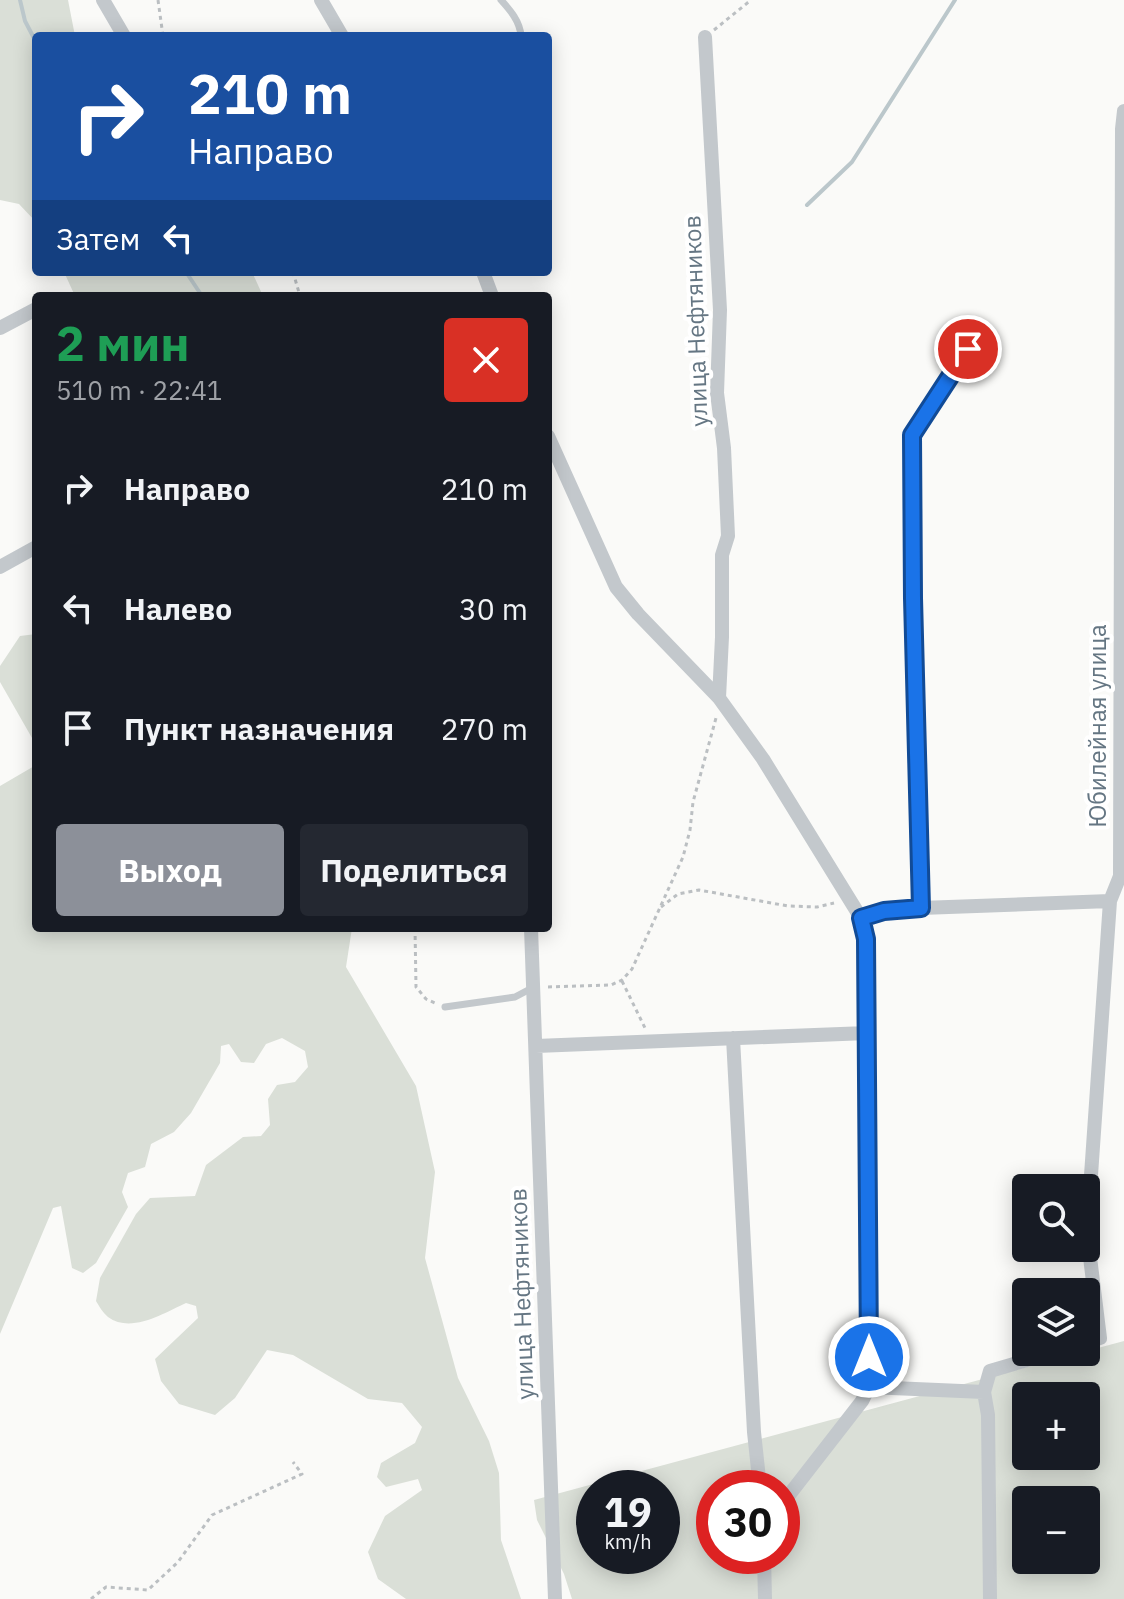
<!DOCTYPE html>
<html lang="ru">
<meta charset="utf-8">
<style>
:root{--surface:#171b24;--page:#242831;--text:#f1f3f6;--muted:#9ea1a6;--accent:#8c9099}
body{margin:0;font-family:"IBM Plex Sans",sans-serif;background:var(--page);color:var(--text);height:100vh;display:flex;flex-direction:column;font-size:30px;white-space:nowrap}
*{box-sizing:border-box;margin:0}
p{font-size:26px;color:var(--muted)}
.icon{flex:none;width:44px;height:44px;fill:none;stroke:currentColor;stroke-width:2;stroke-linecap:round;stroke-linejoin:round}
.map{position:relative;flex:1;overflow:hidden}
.sheet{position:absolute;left:32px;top:292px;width:520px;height:640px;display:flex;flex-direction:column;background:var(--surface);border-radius:8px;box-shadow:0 4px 20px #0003}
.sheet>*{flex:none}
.banner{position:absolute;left:32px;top:32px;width:520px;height:244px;border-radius:8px;box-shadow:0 4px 20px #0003;background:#1a4fa0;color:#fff;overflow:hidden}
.fabs{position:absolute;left:1012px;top:1174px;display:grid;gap:16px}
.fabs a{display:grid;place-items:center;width:88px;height:88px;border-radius:8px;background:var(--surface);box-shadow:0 4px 20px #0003;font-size:40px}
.speed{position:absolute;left:576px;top:1470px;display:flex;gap:16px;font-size:40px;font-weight:700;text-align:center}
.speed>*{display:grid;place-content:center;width:104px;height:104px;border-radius:50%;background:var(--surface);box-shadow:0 4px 20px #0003;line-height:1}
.speed small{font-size:20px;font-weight:400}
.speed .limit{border:12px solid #d22;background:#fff;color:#111}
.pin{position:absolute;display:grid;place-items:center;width:68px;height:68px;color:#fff;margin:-34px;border:4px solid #fff;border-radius:50%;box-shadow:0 2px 8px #0007}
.me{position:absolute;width:88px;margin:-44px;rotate:0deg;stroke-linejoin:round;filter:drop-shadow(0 0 6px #0008)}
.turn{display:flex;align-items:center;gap:28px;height:168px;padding:0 24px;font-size:36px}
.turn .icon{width:104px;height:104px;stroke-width:2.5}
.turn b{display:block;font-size:56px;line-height:68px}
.then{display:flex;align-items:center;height:76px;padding:0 24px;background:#0003;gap:16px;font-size:30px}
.round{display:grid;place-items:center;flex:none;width:84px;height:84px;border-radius:8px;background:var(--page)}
.summary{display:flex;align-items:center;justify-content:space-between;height:136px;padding:0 24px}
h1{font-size:48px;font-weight:700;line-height:60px;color:#1e9e55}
.cta{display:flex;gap:16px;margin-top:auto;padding:16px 24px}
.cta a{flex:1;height:92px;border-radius:8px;background:var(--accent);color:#fff;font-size:32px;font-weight:700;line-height:92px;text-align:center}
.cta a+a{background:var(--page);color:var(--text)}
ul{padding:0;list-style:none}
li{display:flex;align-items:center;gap:24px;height:120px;padding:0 24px}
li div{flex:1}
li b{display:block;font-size:30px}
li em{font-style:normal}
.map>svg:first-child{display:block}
.green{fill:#dadfd7;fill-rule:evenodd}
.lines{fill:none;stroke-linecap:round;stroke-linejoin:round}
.stream{stroke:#bbc7cb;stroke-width:4}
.path{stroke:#bbbfc2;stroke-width:3;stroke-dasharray:4 4;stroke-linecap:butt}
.lane{stroke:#c3c8cc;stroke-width:7}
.street{stroke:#c3c8cc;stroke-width:14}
.route-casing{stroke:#114b97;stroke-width:20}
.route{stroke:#1a73e8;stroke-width:14}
.labels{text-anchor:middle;stroke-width:8;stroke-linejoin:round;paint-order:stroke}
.street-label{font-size:24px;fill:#657683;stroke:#fff}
</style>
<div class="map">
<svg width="1124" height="1599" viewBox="0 0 1124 1599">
<rect width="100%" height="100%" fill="#fafaf8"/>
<path class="green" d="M0 0H68L75 36H36V222L19 204 0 200Z
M64 272H252L263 296H75Z
M36 634V745L0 682V666L20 636Z
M36 765V928H352L346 967 416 1086 435 1172 425 1258 458 1378 489 1441 499 1473 501 1540 521 1599H406L378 1579 368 1552 385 1516 422 1490 418 1479 386 1487 377 1477 381 1463 415 1443 422 1427 402 1403 368 1399 293 1355 267 1350 235 1398 215 1415 179 1404 161 1381 155 1359 198 1318 196 1306 186 1303C164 1313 131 1334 108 1317 103 1313 99 1306 96 1301L100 1278 136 1214 150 1198 195 1196 206 1165 243 1137 261 1136 270 1125 268 1099 277 1085 295 1082 308 1067 305 1051 282 1038 266 1044 254 1063 241 1062 229 1044 221 1046 220 1063 191 1113 174 1132 151 1144 145 1167 128 1173 122 1192 128 1207 96 1263 83 1273 72 1268 61 1206 53 1208 0 1334V786Z
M1124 1341V1599H572L564 1574 537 1520 534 1500ZM1026 1396H1086V1456H1026ZM594 1488H662V1556H594ZM714 1488H782V1556H714ZM1026 1500H1086V1560H1026Z"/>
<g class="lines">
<path class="stream" d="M20 0 25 21 36 42
M807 205 852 162 955 0
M186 272 202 296"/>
<path class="path" d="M158 0 163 36
M714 30 751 0
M293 272 300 296
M661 907 678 894 699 890 788 906 817 907 834 903
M415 928 416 987 426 999 435 1003
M622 981 645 1028
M548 987 611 985 622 980 632 969 683 857 690 830 693 802 716 718
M91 1599 106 1587 148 1590 178 1562 212 1515 302 1474 293 1462"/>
<path class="lane" d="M501 0C510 10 520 21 521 36
M445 1007 515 997 532 988"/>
<path class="street" d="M103 0 124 36
M321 0 342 36
M705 37 720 310 717 393 724 448 728 536 722 555V637L719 698
M483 272 492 296
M0 328 36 309
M548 436 616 587 638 614 719 698 763 759 861 918
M0 567 36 547
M921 908 913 598 912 435 968 349
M531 928 555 1599
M733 1038 754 1432 760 1488
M536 1046 867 1033
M1086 1343 1100 1338 1087 1233 1110 901 1120 876 1122 129 1124 111
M869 1387 866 939 861 918 884 911 921 908 1110 901
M782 1504 862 1401 869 1387 984 1392
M764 1556 765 1599
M990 1599 988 1415 984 1392 990 1371 1054 1352"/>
</g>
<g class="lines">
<g class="route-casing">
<path id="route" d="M869 1357 866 939 861 918 884 911 921 908 913 598 912 435 968 349"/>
</g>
<use href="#route" class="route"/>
</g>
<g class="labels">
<g class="street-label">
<text transform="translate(696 321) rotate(-92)" y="8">улица Нефтяников</text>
<text transform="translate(1098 726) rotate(-90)" y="8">Юбилейная улица</text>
<text transform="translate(522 1294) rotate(-92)" y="8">улица Нефтяников</text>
</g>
</g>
</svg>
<div class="fabs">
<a><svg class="icon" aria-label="search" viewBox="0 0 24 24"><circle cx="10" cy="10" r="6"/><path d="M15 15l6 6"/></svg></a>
<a><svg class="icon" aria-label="layers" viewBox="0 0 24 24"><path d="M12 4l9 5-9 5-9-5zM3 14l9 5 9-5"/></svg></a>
<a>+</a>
<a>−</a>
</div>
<div class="speed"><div>19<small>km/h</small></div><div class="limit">30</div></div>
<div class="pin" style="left:968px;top:349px;background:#d93025"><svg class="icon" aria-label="arrive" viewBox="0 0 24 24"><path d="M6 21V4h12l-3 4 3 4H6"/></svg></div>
<svg class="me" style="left:869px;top:1357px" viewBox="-20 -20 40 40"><circle r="17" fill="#1a73e8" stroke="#fff" stroke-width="3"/><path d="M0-11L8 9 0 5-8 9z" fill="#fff"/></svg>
<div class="banner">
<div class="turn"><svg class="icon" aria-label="right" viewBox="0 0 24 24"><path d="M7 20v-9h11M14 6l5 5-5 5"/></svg><div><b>210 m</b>Направо</div></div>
<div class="then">Затем<svg class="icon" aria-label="left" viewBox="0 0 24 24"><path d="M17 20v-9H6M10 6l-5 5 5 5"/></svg></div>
</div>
<section class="sheet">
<div class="summary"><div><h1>2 мин</h1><p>510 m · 22:41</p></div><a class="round" style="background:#d93025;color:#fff"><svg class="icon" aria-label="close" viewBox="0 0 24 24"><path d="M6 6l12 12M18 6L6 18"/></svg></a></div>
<ul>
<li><svg class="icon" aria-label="right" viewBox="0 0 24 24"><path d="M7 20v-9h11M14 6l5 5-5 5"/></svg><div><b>Направо</b></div><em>210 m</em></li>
<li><svg class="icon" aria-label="left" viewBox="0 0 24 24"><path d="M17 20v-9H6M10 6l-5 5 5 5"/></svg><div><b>Налево</b></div><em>30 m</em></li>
<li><svg class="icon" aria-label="arrive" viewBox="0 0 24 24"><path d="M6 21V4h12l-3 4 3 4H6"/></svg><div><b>Пункт назначения</b></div><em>270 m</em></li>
</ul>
<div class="cta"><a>Выход</a><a>Поделиться</a></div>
</section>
</div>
